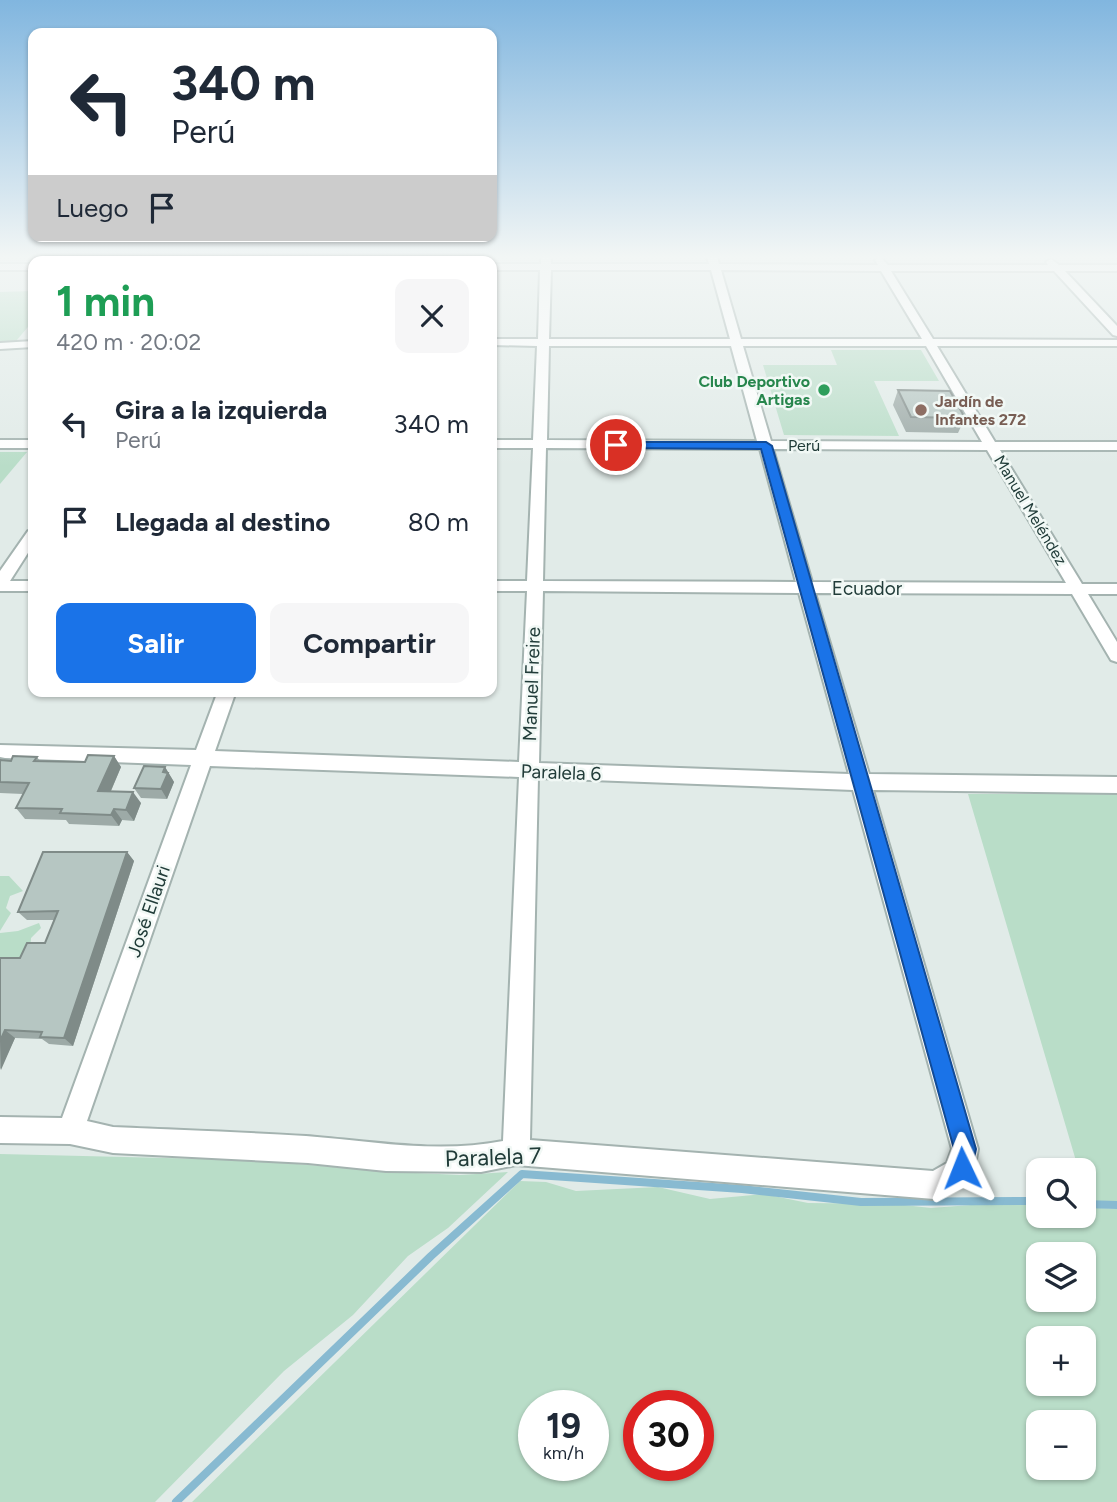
<!DOCTYPE html>
<html lang="es">
<meta charset="utf-8">
<style>
:root{--surface:#fff;--page:#f6f6f7;--text:#1f2937;--muted:#747a83;--accent:#1a73e8}
body{margin:0;font-family:Figtree,sans-serif;background:var(--page);color:var(--text);height:100vh;display:flex;flex-direction:column;font-size:26px;white-space:nowrap}
*{box-sizing:border-box;margin:0}
p{font-size:23px;color:var(--muted)}
.icon{flex:none;width:38px;height:38px;fill:none;stroke:currentColor;stroke-width:2;stroke-linecap:round;stroke-linejoin:round}
.map{position:relative;flex:1;overflow:hidden}
.side{position:absolute;left:28px;top:256px;width:469px;height:441px;display:flex;flex-direction:column;background:var(--surface);border-radius:14px;box-shadow:0 2px 5px #0004}
.side>*{flex:none}
.top-card{position:absolute;left:28px;top:28px;width:469px;height:214px;border-radius:14px;box-shadow:0 2px 5px #0004;background:#fff;color:var(--text);overflow:hidden}
.controls{position:absolute;left:1026px;top:1158px;display:grid;gap:14px}
.controls a{display:grid;place-items:center;width:70px;height:70px;border-radius:14px;background:var(--surface);box-shadow:0 2px 5px #0004;font-size:35px}
.speed{position:absolute;left:518px;top:1390px;display:flex;gap:14px;font-size:35px;font-weight:700;text-align:center}
.speed>*{display:grid;place-content:center;width:91px;height:91px;border-radius:50%;background:var(--surface);box-shadow:0 2px 5px #0004;line-height:1}
.speed small{font-size:18px;font-weight:400}
.speed .limit{border:10px solid #d22;background:#fff;color:#111}
.pin{position:absolute;display:grid;place-items:center;width:60px;height:60px;color:#fff;margin:-30px;border:4px solid #fff;border-radius:50%;box-shadow:0 2px 7px #0007}
.me{position:absolute;width:77px;margin:-38px;rotate:358deg;stroke-linejoin:round;filter:drop-shadow(0 0 5px #0008)}
.turn{display:flex;align-items:center;gap:24px;height:147px;padding:0 28px;font-size:32px}
.turn .icon{width:91px;height:91px;stroke-width:2.5}
.turn b{display:block;font-size:49px;line-height:60px}
.then{display:flex;align-items:center;height:66px;padding:0 28px;background:#0003;gap:14px;font-size:26px}
.round{display:grid;place-items:center;flex:none;width:74px;height:74px;border-radius:14px;background:var(--page)}
.summary{display:flex;align-items:center;justify-content:space-between;height:119px;padding:0 28px}
h1{font-size:42px;font-weight:700;line-height:52px;color:#1e9e55}
.primary-button{display:flex;gap:14px;margin-top:auto;padding:14px 28px}
.primary-button a{flex:1;height:80px;border-radius:14px;background:var(--accent);color:#fff;font-size:28px;font-weight:700;line-height:80px;text-align:center}
.primary-button a+a{background:var(--page);color:var(--text)}
ul{padding:0;list-style:none}
li{display:flex;align-items:center;gap:21px;height:98px;padding:0 28px}
li div{flex:1}
li b{display:block;font-size:26px}
li em{font-style:normal}
.map>svg:first-child{display:block}
.green{fill:#b9ddc8;fill-rule:evenodd}
.lines{fill:none;stroke-linecap:round;stroke-linejoin:round}
.stream{stroke:#88bad1;stroke-width:8}
.street-casing{stroke:#a4b3b0;stroke-width:4}
.street{fill:#fff;fill-rule:evenodd}
.wall{fill:#9daaa7}
.shaded-wall{fill:#7f8b88}
.building{fill:#b6c6c2;stroke:#7f8b88;stroke-width:2}
.route{fill:#1a73e8;stroke:#114b97;stroke-width:2}
.leisure-dot{fill:#2e9e5b;stroke:#f1f8f5;stroke-width:2.5}
.education-dot{fill:#8d6e63;stroke:#f1f8f5;stroke-width:2.5}
.labels{text-anchor:middle;stroke-width:5;stroke-linejoin:round;paint-order:stroke}
.far-leisure-label{font-size:16px;font-weight:bold;fill:#27864d;stroke:#f1f8f5;text-anchor:end}
.far-education-label{font-size:16px;font-weight:bold;fill:#785e54;stroke:#f1f8f5;text-anchor:start}
.far-street-label{font-size:16px;fill:#213c39;stroke:#f1f8f5}
.street-label{font-size:19px;fill:#213c39;stroke:#f1f8f5}
.near-street-label{font-size:23px;fill:#213c39;stroke:#f1f8f5}
</style>
<div class="map">
<svg width="1117" height="1502" viewBox="0 0 1117 1502">
<rect width="100%" height="100%" fill="#e1ebe8"/>
<path class="green" d="M33 291V321L16 341H0V292Z
M831 350H921L939 381H874L899 436 784 435 763 365H837Z
M0 452H27L0 484Z
M968 794H1117V1203L1083 1201V1171H1079Z
M0 876H9L23 891 10 896 6 908 11 913 0 931Z
M39 923 41 928 31 938 30 951 20 961 0 959V933L18 931Z
M0 1154 249 1160 395 1172 460 1175 508 1172 448 1228 408 1256 353 1315 284 1371 155 1502H0Z
M520 1181 546 1182 576 1191 658 1187 710 1199 764 1194 808 1203 895 1204 931 1208 997 1203 1038 1205V1216H1083V1207L1117 1209V1502H192ZM1038 1255H1083V1300H1038ZM1038 1339H1083V1384H1038ZM534 1405H593V1465H534ZM698 1405V1465H639V1405ZM1038 1423H1083V1468H1038Z"/>
<g class="lines">
<path class="stream" d="M1083 1204 1117 1205
M176 1502 431 1256 522 1174 742 1189 861 1202 1038 1201"/>
<g class="street-casing">
<path id="street" d="M64 257H74L71 261H61Z
M216 257H226L223 261H213Z
M375 257H385L383 261H373Z
M541 257H551V264H709L707 257H717L719 264 878 265 875 260 880 257 888 265H1048L1046 262 1051 259 1059 265H1117V271H1065L1117 326V336L1113 335 1054 271H891L933 339 1117 340V346H937L995 442H1117V450H1000L1082 584H1117V594H1088L1117 642V662L1111 660 1072 594 815 593 869 774 1117 777V793L873 790 978 1149C973 1181 963 1187 934 1199L516 1165 481 1172 386 1171 308 1163 113 1153 70 1144 0 1143V1117L62 1118 191 765 5 758 0 757V745L196 750 218 691H236L215 751 519 762 527 591H492V581H527L533 448H492V440H533L537 346 492 345V339H538L540 270H492V264H541ZM551 270H711L730 339H549ZM721 270 881 271 922 339H741ZM549 346H731L757 441 547 440ZM743 346H926L982 442 771 441ZM546 448 760 449 796 582 543 581ZM773 449 987 450 1066 583 812 582ZM543 591 799 593 849 774 539 763ZM210 766 519 777 503 1141C438 1154 371 1141 306 1136 242 1132 177 1130 113 1127L87 1121ZM538 778 853 790 952 1149 947 1163 933 1171 530 1140Z
M0 264H33V270H0Z
M33 341V347L0 349V343Z
M0 440H33V448H0Z
M33 529V545L10 581H33V591H0V571L28 531Z"/>
</g>
<use href="#street" class="street"/>
</g>
<path class="wall" d="M898 390 965 418 958 433 906 432 893 405Z
M114 756 121 767 111 791 141 803 134 821 122 820 119 826 69 824 66 820 25 819 16 808 23 794 0 793V760L11 761 37 757 40 761 85 762Z
M165 767 174 782 167 799 141 798 134 788Z
M127 852 134 861 73 1046 49 1044 42 1039 15 1038 0 1070V958H20L45 943 54 920H27L18 912Z"/>
<path class="shaded-wall" d="M114 756 121 767 106 802 98 791Z
M165 767 174 782 167 799 161 789 163 772Z
M133 792 141 803 134 821 126 810Z
M114 809 122 820 119 826 111 815Z
M127 852 134 861 73 1046 64 1038Z
M5 1030 15 1038 1 1070 0 1041Z"/>
<path class="building" d="M898 390 950 391 965 418 911 417Z
M88 755 114 756 98 791 133 792 126 810 114 809 111 815 60 813 62 809 16 808 29 783 0 782V760L11 761 13 756 37 757 34 761 85 762Z
M144 766 165 767 163 772 168 773 161 789 134 788Z
M43 852H127L64 1038 40 1037 42 1032 5 1030 0 1041V958H20L27 943H45L58 911 18 912Z"/>
<linearGradient id="sky" x2="0" y2="1"><stop stop-color="#81b6df"/><stop offset="0.55" stop-color="#f2f6f5"/><stop offset="1" stop-color="#f2f6f5" stop-opacity="0"/></linearGradient>
<rect width="1117" height="467" fill="url(#sky)"/>
<path class="route" d="M612 442H766L772 446 976 1149 970 1176 962 1179 954 1176 951 1168 954 1149 761 449 616 448 612 447Z"/>
<circle class="leisure-dot" cx="824" cy="390" r="7"/>
<circle class="education-dot" cx="921" cy="410" r="7"/>
<g class="labels">
<g class="far-leisure-label">
<text x="810" y="387">Club Deportivo<tspan x="810" dy="18">Artigas</tspan></text>
</g>
<g class="far-education-label">
<text x="935" y="407">Jardín de<tspan x="935" dy="18">Infantes 272</tspan></text>
</g>
<g class="far-street-label">
<text x="804" y="451">Perú</text>
<text transform="translate(1031 510) rotate(59)" y="6">Manuel Meléndez</text>
</g>
<g class="street-label">
<text x="867" y="595">Ecuador</text>
<text transform="translate(531 684) rotate(-88)" y="7">Manuel Freire</text>
<text transform="translate(561 772) rotate(2)" y="7">Paralela 6</text>
<text transform="translate(148 911) rotate(-71)" y="7">José Ellauri</text>
</g>
<g class="near-street-label">
<text transform="translate(493 1157) rotate(-2)" y="8">Paralela 7</text>
</g>
</g>
</svg>
<div class="controls">
<a><svg class="icon" aria-label="search" viewBox="0 0 24 24"><circle cx="10" cy="10" r="6"/><path d="M15 15l6 6"/></svg></a>
<a><svg class="icon" aria-label="layers" viewBox="0 0 24 24"><path d="M12 4l9 5-9 5-9-5zM3 14l9 5 9-5"/></svg></a>
<a>+</a>
<a>−</a>
</div>
<div class="speed"><div>19<small>km/h</small></div><div class="limit">30</div></div>
<div class="pin" style="left:616px;top:445px;background:#d93025"><svg class="icon" aria-label="arrive" viewBox="0 0 24 24"><path d="M6 21V4h12l-3 4 3 4H6"/></svg></div>
<svg class="me" style="left:962px;top:1168px" viewBox="-20 -20 40 40"><path d="M0-17L14 15 0 8-14 15z" fill="#1a73e8" stroke="#fff" stroke-width="4"/></svg>
<div class="top-card">
<div class="turn"><svg class="icon" aria-label="left" viewBox="0 0 24 24"><path d="M17 20v-9H6M10 6l-5 5 5 5"/></svg><div><b>340 m</b>Perú</div></div>
<div class="then">Luego<svg class="icon" aria-label="arrive" viewBox="0 0 24 24"><path d="M6 21V4h12l-3 4 3 4H6"/></svg></div>
</div>
<section class="side">
<div class="summary"><div><h1>1 min</h1><p>420 m · 20:02</p></div><a class="round"><svg class="icon" aria-label="close" viewBox="0 0 24 24"><path d="M6 6l12 12M18 6L6 18"/></svg></a></div>
<ul>
<li><svg class="icon" aria-label="left" viewBox="0 0 24 24"><path d="M17 20v-9H6M10 6l-5 5 5 5"/></svg><div><b>Gira a la izquierda</b><p>Perú</p></div><em>340 m</em></li>
<li><svg class="icon" aria-label="arrive" viewBox="0 0 24 24"><path d="M6 21V4h12l-3 4 3 4H6"/></svg><div><b>Llegada al destino</b></div><em>80 m</em></li>
</ul>
<div class="primary-button"><a>Salir</a><a>Compartir</a></div>
</section>
</div>
